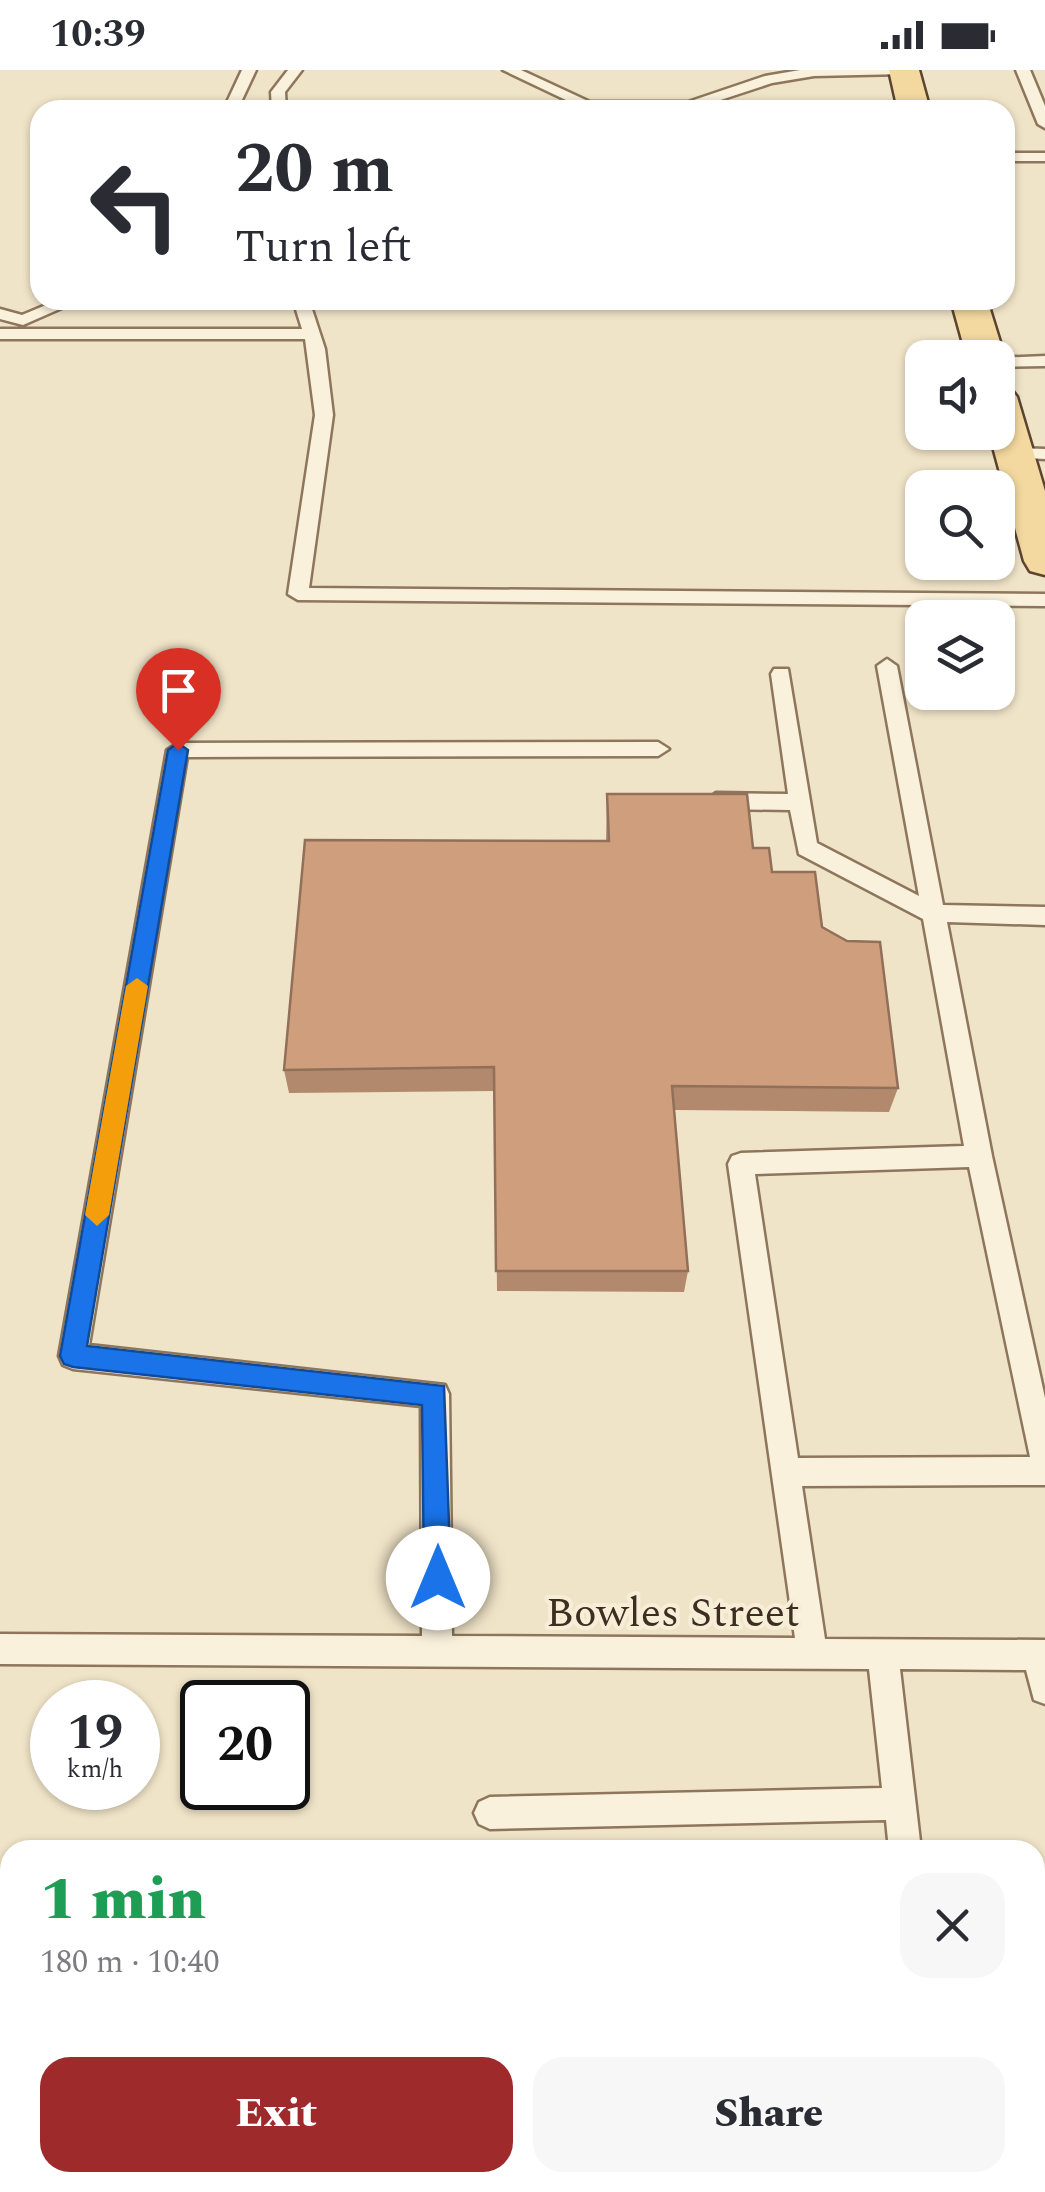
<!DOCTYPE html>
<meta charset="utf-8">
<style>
:root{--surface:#fff;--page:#f7f7f7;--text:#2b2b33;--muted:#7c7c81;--accent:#9e2a2b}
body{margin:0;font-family:Spectral,serif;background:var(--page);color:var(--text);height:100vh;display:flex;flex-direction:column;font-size:38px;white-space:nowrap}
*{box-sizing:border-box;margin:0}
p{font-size:32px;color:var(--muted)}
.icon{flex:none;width:55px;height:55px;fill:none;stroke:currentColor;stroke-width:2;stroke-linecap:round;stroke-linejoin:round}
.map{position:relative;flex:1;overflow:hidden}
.panel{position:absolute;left:0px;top:1770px;width:1045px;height:352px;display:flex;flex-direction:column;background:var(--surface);border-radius:30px 30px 0 0;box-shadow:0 2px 8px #0004}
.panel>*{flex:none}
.banner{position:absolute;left:30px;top:30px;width:985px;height:210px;border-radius:30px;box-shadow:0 2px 8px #0004;background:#fff;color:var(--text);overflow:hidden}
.fabs{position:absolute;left:905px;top:270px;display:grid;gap:20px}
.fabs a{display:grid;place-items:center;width:110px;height:110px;border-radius:20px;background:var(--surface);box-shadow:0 2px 8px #0004;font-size:50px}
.speed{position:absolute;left:30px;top:1610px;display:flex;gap:20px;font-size:50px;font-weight:700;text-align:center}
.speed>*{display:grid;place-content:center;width:130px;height:130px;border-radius:50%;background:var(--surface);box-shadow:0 2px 8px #0004;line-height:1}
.speed small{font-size:25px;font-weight:400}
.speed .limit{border:5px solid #111;border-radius:15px;background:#fff;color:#111}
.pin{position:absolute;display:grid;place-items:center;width:85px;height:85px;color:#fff;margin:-102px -42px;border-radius:50% 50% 50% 0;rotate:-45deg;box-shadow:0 0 10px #0007}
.pin .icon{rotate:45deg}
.me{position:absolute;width:110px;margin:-55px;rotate:0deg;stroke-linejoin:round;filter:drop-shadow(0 0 8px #0008)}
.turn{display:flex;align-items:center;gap:35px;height:210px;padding:0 40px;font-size:45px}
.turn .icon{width:130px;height:130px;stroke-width:2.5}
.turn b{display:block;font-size:70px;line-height:85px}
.round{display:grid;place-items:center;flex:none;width:105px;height:105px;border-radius:30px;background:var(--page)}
.summary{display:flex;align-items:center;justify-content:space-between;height:170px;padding:0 40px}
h1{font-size:60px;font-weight:800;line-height:75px;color:#1e9e55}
.button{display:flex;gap:20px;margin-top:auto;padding:20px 40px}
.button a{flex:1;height:115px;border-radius:30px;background:var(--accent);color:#fff;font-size:40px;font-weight:800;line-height:115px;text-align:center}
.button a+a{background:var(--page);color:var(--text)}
.status{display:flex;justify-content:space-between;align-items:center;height:70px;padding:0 50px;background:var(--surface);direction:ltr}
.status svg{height:28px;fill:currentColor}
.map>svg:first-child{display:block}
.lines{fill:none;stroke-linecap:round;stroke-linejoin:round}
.lane-casing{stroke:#8d765c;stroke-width:5}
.primary-casing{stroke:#5b4430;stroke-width:5}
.lane{fill:#faf1dc;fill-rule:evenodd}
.primary{fill:#f3d9a0;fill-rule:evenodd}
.wall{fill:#b2896c}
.building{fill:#cf9f7d;stroke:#916f58;stroke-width:2.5}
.route{fill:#1a73e8;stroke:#114b97;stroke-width:2.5}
.slow{fill:#f59e0b}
.labels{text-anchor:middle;stroke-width:8;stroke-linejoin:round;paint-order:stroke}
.near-street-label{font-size:42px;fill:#3d2e20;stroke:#f7eed8}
</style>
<div class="status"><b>10:39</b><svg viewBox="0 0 49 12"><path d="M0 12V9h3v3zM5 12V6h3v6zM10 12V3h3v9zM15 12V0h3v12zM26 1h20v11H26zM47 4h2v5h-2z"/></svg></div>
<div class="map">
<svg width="1045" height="2122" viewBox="0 0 1045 2122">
<rect width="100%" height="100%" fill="#f0e4c8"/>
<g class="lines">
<g class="lane-casing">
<path id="lane" d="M242 0H256L241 32 244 40H230L227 32Z
M288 0H302L285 22 286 40H272L271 22Z
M503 0H521L590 32H688L765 6 800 0H911L904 4 814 6 772 13 690 40H587Z
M1016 0H1030L1045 36V58L1038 54Z
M1005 83H1045V91H1005Z
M58 230H80L23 255 0 249V239L22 245Z
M293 230H309L325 279 333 345 309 518 1045 524V536L298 530 288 524 315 345 305 269H0V259H302Z
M700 230H826L818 235H708Z
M1045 286V296L998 297 996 288Z
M1014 378 1045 379V389L1008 387V379Z
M887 589 897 596 943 835 1045 837V855L947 852 992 1086 1045 1328V1415L802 1416 825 1569 1045 1570V1634L1034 1630 1026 1600 900 1599 921 1780H889L886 1750 490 1759 479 1754 474 1743 479 1732 490 1727 882 1718 869 1599 0 1594V1564L422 1566 421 1336 73 1299 63 1295 59 1286 167 680 178 673 658 672 669 679 658 686 187 687 89 1275 445 1315 449 1324 452 1566 795 1568 728 1094 732 1086 741 1083 964 1076 923 849 799 784 790 740 716 739 705 731 716 723 788 724 771 604 774 599H788L817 773 919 826 877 596ZM969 1097 1030 1387 798 1388 755 1104Z"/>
</g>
<g class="primary-casing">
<path id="primary" d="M889 0H919L930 40H898Z
M951 230H987L1005 288 999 296 998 288H967Z
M998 316 1011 319 1017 327 1045 421V505L1030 501 1024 491 989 362H998Z"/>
</g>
<use href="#lane" class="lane"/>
<use href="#primary" class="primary"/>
</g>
<path class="wall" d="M607 724 753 778 772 802 822 857 898 1018 889 1042 674 1040 688 1201 684 1222 497 1221 495 1021 289 1023 284 1000 606 771Z"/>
<path class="building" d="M607 724H747L753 778H769L772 802H815L822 857 847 871 880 872 898 1018 672 1016 688 1201H496L494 997 284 1000 305 770 609 771Z
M0 1876H10V2112H1035V1938L1045 2003V2122H0Z"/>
<path class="route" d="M178 673 188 680 87 1276 444 1316 451 1508 447 1517 438 1521 428 1517 424 1508 422 1335 73 1297 64 1294 60 1286 168 680Z"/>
<path class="slow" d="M137 908 148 916 109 1145 97 1156 85 1145 126 916Z"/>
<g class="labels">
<g class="near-street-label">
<text x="673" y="1556">Bowles Street</text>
</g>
</g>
</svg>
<div class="fabs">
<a><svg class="icon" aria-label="sound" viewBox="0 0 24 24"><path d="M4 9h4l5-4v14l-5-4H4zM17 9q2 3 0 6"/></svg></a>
<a><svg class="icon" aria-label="search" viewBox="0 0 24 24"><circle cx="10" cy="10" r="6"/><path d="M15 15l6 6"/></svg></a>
<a><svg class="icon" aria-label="layers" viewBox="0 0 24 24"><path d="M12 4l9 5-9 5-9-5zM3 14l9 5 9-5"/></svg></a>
</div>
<div class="speed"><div>19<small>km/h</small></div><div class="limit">20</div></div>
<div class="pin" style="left:178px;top:680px;background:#d93025"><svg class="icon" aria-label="arrive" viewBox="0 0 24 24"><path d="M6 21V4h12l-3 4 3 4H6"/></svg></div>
<svg class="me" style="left:438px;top:1508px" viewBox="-20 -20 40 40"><circle r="19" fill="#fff"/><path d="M0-13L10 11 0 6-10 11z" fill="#1a73e8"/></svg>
<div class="banner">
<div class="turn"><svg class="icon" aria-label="left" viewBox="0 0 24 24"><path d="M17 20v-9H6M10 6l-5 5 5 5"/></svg><div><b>20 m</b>Turn left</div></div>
</div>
<section class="panel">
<div class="summary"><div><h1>1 min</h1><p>180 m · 10:40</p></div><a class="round"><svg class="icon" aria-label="close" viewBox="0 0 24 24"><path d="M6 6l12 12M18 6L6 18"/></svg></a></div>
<div class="button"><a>Exit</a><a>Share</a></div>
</section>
</div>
